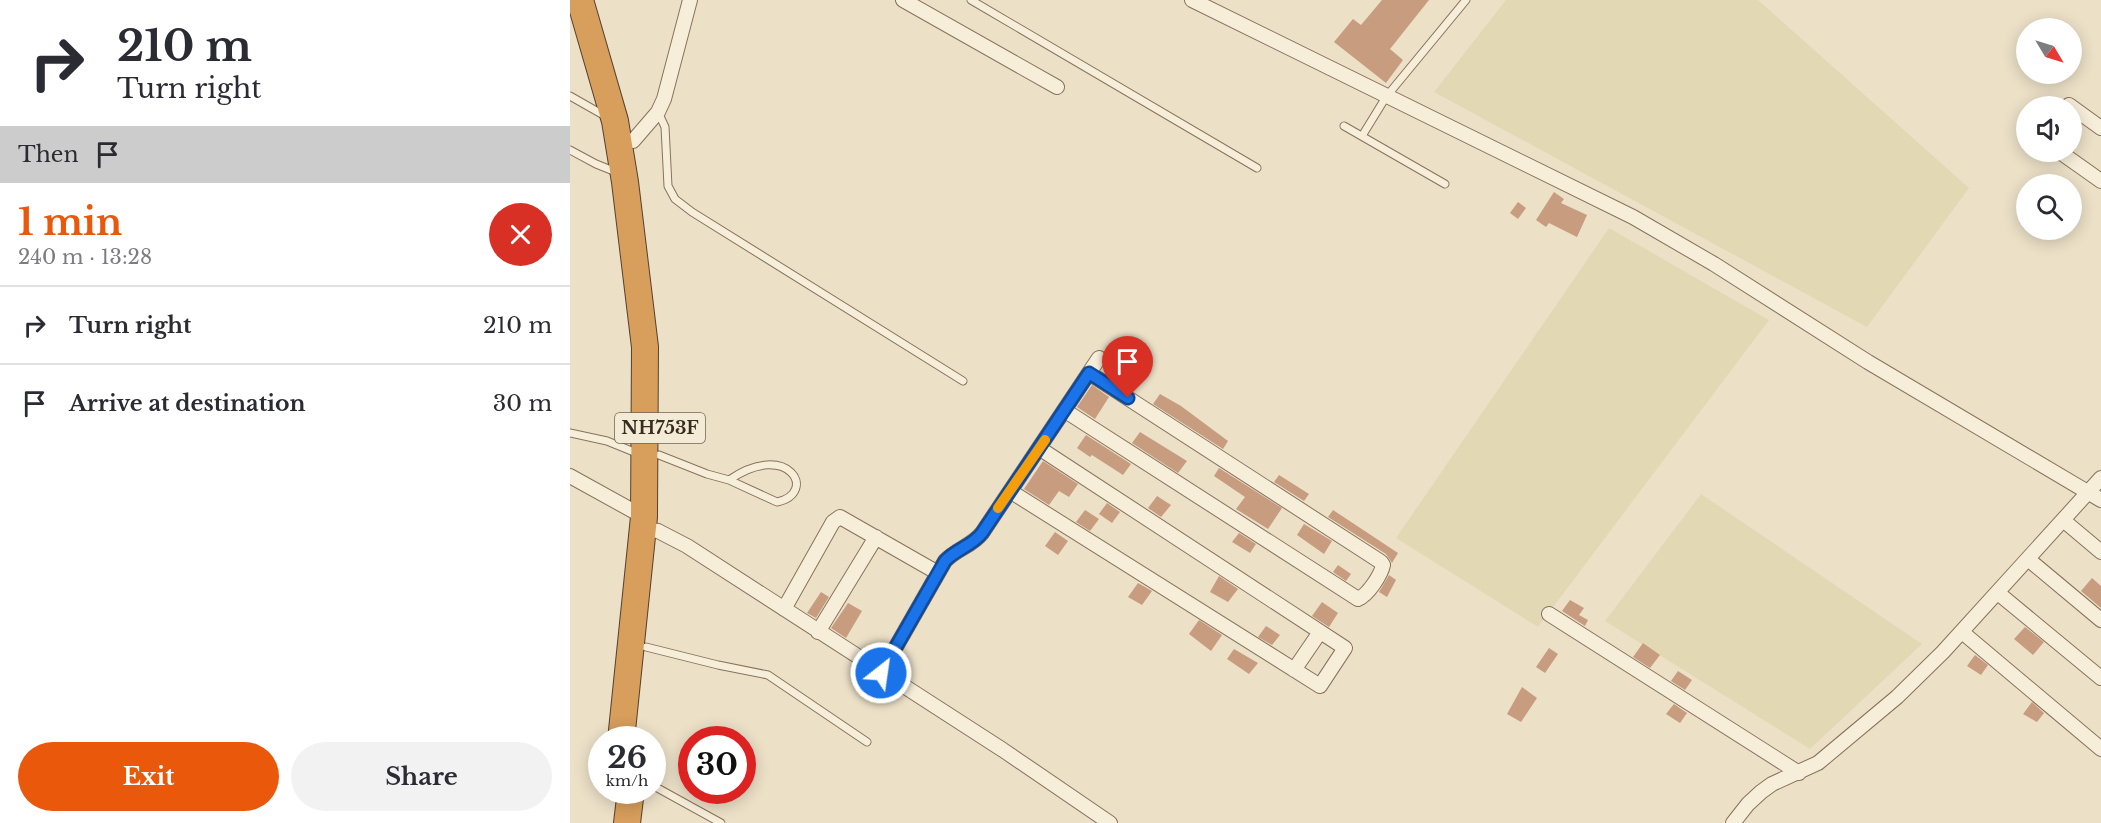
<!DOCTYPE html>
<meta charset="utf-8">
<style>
:root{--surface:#fff;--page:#f2f2f3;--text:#2b2b33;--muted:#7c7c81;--line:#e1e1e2;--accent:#ea580c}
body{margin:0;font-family:"Libre Baskerville",serif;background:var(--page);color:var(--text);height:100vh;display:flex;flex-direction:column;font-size:22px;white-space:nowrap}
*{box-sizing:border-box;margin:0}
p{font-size:20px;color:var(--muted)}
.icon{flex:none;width:33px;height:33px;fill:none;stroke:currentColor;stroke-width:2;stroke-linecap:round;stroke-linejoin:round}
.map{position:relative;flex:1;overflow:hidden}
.details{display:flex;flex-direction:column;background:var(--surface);width:570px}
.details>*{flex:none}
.banner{background:#fff;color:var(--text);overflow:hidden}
.needle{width:39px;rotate:128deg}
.buttons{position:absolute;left:1446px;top:18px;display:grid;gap:12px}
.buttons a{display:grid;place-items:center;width:66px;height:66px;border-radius:50%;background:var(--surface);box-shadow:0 3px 15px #0003;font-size:30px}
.speed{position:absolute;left:18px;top:726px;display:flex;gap:12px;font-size:30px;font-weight:700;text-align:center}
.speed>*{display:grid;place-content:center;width:78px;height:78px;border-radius:50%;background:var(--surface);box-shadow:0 3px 15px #0003;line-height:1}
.speed small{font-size:15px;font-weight:400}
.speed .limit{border:9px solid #d22;background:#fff;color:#111}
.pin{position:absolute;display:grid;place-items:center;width:51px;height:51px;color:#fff;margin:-62px -26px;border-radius:50% 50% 50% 0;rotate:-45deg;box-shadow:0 0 6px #0007}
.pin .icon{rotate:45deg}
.me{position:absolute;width:66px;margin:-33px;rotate:30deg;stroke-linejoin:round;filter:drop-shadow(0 0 4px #0008)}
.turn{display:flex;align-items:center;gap:21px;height:126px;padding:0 18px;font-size:27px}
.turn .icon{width:78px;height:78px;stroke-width:2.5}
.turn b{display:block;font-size:42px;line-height:51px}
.then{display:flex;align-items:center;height:57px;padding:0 18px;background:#0003;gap:12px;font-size:22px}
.round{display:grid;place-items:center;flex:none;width:63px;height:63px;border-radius:32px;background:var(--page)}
.summary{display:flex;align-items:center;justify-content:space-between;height:102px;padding:0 18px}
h1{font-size:36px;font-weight:700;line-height:45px;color:var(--accent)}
.cta{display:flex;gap:12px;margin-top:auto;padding:12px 18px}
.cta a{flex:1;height:69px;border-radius:36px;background:var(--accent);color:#fff;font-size:24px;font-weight:700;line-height:69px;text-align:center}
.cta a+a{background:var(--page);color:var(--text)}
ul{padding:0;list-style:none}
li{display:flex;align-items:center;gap:18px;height:78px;padding:0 18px;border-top:2px solid var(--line)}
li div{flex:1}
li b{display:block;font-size:22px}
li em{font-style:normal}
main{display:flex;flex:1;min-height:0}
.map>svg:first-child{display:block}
.farmland{fill:#e2d9b4}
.building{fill:#c89c7e}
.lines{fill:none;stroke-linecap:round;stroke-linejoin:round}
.lane-casing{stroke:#87725d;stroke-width:9}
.street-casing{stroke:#87725d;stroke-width:16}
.highway-casing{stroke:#554131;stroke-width:28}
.lane{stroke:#f7eeda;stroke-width:7}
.street{stroke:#f7eeda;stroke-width:14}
.highway{stroke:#d79e5c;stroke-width:26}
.route-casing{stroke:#114b97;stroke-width:15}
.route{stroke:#1a73e8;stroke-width:10}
.slow{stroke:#f59e0b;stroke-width:10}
.labels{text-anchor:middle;stroke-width:6;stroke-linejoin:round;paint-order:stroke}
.shield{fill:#f4ebd6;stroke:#706557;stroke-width:1.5}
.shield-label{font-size:18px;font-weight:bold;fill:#382b20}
</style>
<main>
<section class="details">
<div class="banner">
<div class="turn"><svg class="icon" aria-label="right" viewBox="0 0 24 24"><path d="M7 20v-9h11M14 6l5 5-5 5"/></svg><div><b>210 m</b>Turn right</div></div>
<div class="then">Then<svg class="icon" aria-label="arrive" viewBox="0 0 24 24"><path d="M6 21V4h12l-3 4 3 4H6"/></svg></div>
</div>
<div class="summary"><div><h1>1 min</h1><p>240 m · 13:28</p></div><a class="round" style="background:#d93025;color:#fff"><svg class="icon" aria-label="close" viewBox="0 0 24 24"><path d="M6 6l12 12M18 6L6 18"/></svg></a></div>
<ul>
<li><svg class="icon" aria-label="right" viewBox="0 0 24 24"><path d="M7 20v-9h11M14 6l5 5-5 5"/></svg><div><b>Turn right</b></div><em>210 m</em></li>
<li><svg class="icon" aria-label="arrive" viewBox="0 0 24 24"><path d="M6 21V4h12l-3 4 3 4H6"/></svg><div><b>Arrive at destination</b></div><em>30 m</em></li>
</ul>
<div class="cta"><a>Exit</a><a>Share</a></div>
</section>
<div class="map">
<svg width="1531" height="823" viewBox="0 0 1531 823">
<rect width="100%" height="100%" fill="#ece0c7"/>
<path class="farmland" d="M936 0H1188L1399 188 1297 327 864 92Z
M1039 228 1199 320 968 627 826 538Z
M1131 494 1352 644 1240 749 1035 621Z"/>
<path class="building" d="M812 0H859L820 49 833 60 816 83 764 42 783 19 791 25Z
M984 192 994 199 991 203 1017 215 1007 237 979 223 976 227 966 220Z
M948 202 956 208 948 219 940 213Z
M522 385 539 397 525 419 507 407Z
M590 394 611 406 658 441 653 449 583 404Z
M570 432 617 461 608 473 562 443Z
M516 435 561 464 553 475 522 455 520 457 507 448Z
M473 461 508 484 499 497 489 491 479 505 454 489Z
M649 468 712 508 698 529 666 509 675 497 644 476Z
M709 475 739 494 734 501 704 482Z
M587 496 601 505 591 517 578 508Z
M537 503 550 512 542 523 529 514Z
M515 510 529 519 520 531 506 522Z
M763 510 828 553 822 563 816 554 758 517Z
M734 524 762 541 754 554 727 535Z
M485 532 498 541 488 555 475 546Z
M669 533 686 544 680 553 662 542Z
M768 565 781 574 776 581 763 572Z
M819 575 826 580 817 597 809 592Z
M649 576 668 589 658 602 640 592Z
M1522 578 1531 586V608L1511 591Z
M568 583 582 591 572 605 558 597Z
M251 592 259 597 246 618 237 613Z
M1000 600 1014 608 1009 615 1018 620 1015 626 992 611Z
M752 602 768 613 759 627 742 616Z
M278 603 292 611 276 638 261 628Z
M629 620 652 635 641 651 619 634Z
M696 626 710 635 702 645 688 637Z
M1455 627 1474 642 1463 655 1444 639Z
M1073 643 1090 655 1080 668 1063 657Z
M979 648 988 654 975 673 966 667Z
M664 649 688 663 679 674 657 659Z
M1405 655 1418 665 1411 675 1397 666Z
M1108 671 1122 680 1115 690 1101 681Z
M952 687 967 698 951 722 937 714Z
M1462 702 1474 713 1467 722 1453 714Z
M1104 704 1117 713 1110 723 1096 714Z"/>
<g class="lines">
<g class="lane-casing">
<path id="lane" d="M401 0 687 168
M0 96 37 117
M88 112 95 127 98 186 105 199 122 212 393 381
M774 126 875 184
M792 136 816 97 896 0
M0 150 26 164 46 172
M0 433 37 441 69 454
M89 455 137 474 159 480 207 502C249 493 218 439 159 480
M76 647 148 665 198 675 297 742
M82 785 151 823"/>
</g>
<g class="street-casing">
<path id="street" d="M333 0 487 87
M622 0 1063 217 1144 264 1298 362 1531 500
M1499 105 1531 128
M63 141 88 112 94 99 120 0
M1490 152 1531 181
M494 410 788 599C798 595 811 575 813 565L811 562 519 373
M0 476 74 517
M440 491 750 686 775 648 469 448
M1493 520 1531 552
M73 529 88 531 117 546 433 750 540 823
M1458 559 1531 620
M1428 593 1531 678
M214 609 263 522 270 517 368 573
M979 614 1229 773
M248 632 306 537
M1392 632 1531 749
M724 670 750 632
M311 673 375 561C386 549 402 546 412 533L529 358
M1163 823 1178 804 1191 792 1202 784 1248 763 1327 697 1373 652 1531 478"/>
</g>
<g class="highway-casing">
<path id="highway" d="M10 0 45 121 55 182 75 347 74 517 51 740
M57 823 61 790"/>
</g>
<use href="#lane" class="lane"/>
<use href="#street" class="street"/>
<use href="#highway" class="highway"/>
</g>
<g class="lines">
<g class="route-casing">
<path id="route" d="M311 673 375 561C386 549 402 546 412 533L519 373 558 398"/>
</g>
<use href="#route" class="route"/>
<path class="slow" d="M428 508 475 440"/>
</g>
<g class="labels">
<rect class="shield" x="45" y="413" width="90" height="30" rx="4.5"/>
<g class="shield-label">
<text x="90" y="434">NH753F</text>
</g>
</g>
</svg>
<div class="buttons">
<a><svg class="needle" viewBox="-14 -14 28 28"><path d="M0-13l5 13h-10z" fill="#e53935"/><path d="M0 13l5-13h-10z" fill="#7c7c81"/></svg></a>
<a><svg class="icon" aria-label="sound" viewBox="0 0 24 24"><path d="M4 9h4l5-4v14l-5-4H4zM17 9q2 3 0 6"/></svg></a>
<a><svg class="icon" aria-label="search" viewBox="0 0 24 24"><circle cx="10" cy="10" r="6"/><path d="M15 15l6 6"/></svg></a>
</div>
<div class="speed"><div>26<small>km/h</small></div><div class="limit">30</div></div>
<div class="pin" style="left:558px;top:398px;background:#d93025"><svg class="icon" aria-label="arrive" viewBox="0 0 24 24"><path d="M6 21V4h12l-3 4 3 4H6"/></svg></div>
<svg class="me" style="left:311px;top:673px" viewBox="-20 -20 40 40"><circle r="17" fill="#1a73e8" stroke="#fff" stroke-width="3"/><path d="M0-11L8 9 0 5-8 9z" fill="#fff"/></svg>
</div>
</main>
